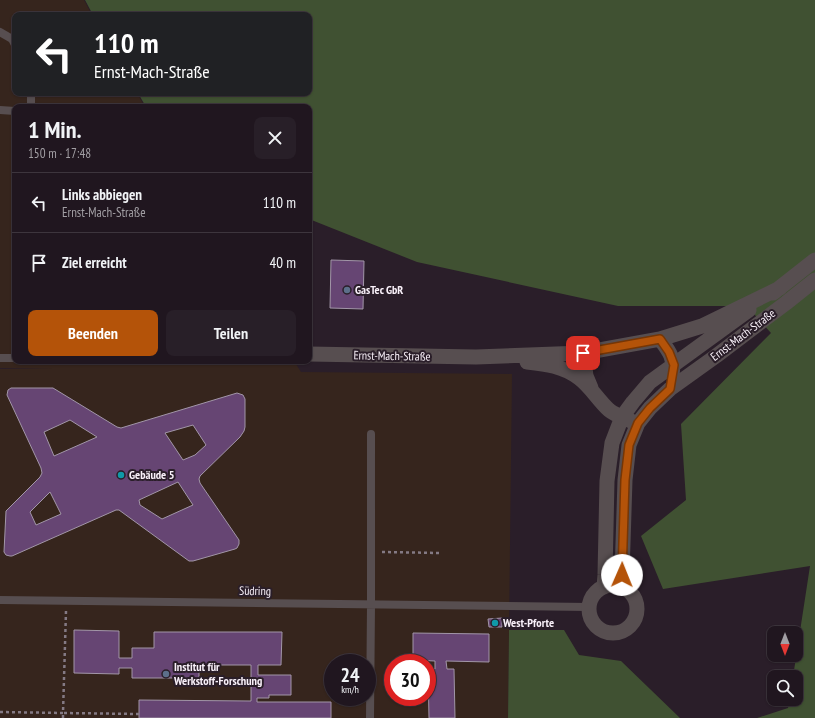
<!DOCTYPE html>
<html lang="de">
<meta charset="utf-8">
<style>
:root{--surface:#20161f;--page:#281f28;--text:#f1f3f6;--muted:#a29fa4;--line:#3d353d;--accent:#b45309}
body{margin:0;font-family:"PT Sans Narrow",sans-serif;background:var(--page);color:var(--text);height:100vh;display:flex;flex-direction:column;font-size:15px;white-space:nowrap}
*{box-sizing:border-box;margin:0}
p{font-size:13px;color:var(--muted)}
.icon{flex:none;width:22px;height:22px;fill:none;stroke:currentColor;stroke-width:2;stroke-linecap:round;stroke-linejoin:round}
.map{position:relative;flex:1;overflow:hidden}
.drawer{position:absolute;left:12px;top:104px;width:300px;height:260px;display:flex;flex-direction:column;background:var(--surface);border-radius:8px;box-shadow:0 1px 3px #0004,0 0 0 1px var(--line)}
.drawer>*{flex:none}
.hud{position:absolute;left:12px;top:12px;width:300px;height:84px;border-radius:8px;box-shadow:0 1px 3px #0004,0 0 0 1px var(--line);background:#202124;color:#fff;overflow:hidden}
.needle{width:26px;rotate:180deg}
.controls{position:absolute;left:767px;top:626px;display:grid;gap:8px}
.controls a{display:grid;place-items:center;width:36px;height:36px;border-radius:8px;background:var(--surface);box-shadow:0 1px 3px #0004,0 0 0 1px var(--line);font-size:20px}
.speed{position:absolute;left:324px;top:654px;display:flex;gap:8px;font-size:20px;font-weight:700;text-align:center}
.speed>*{display:grid;place-content:center;width:52px;height:52px;border-radius:50%;background:var(--surface);box-shadow:0 1px 3px #0004,0 0 0 1px var(--line);line-height:1}
.speed small{font-size:10px;font-weight:400}
.speed .limit{border:6px solid #d22;background:#fff;color:#111}
.pin{position:absolute;display:grid;place-items:center;width:34px;height:34px;color:#fff;margin:-17px;border-radius:8px;box-shadow:0 2px 6px #0006}
.me{position:absolute;width:44px;margin:-22px;rotate:1deg;stroke-linejoin:round;filter:drop-shadow(0 0 3px #0008)}
.turn{display:flex;align-items:center;gap:14px;height:84px;padding:0 16px;font-size:18px}
.turn .icon{width:52px;height:52px;stroke-width:2.5}
.turn b{display:block;font-size:28px;line-height:34px}
.round{display:grid;place-items:center;flex:none;width:42px;height:42px;border-radius:8px;background:var(--page)}
.overview{display:flex;align-items:center;justify-content:space-between;height:68px;padding:0 16px}
h1{font-size:24px;font-weight:600;line-height:30px}
.cta{display:flex;gap:8px;margin-top:auto;padding:8px 16px}
.cta a{flex:1;height:46px;border-radius:8px;background:var(--accent);color:#fff;font-size:16px;font-weight:600;line-height:46px;text-align:center}
.cta a+a{background:var(--page);color:var(--text)}
ul{padding:0;list-style:none}
li{display:flex;align-items:center;gap:12px;height:60px;padding:0 16px;border-top:1px solid var(--line)}
li div{flex:1}
li b{display:block;font-size:15px}
li em{font-style:normal}
.map>svg:first-child{display:block}
.industrial{fill:#36251d;fill-rule:evenodd}
.green{fill:#405132}
.building{fill:#664573;stroke:#a296a8;fill-rule:evenodd}
.lines{fill:none;stroke-linecap:round;stroke-linejoin:round}
.path{stroke:#847a84;stroke-width:2.5;stroke-dasharray:3 3;stroke-linecap:butt}
.lane{stroke:#574e50;stroke-width:8}
.street{stroke:#574e50;stroke-width:15}
.route-casing{stroke:#753606;stroke-width:10}
.route{stroke:#b45309;stroke-width:7}
.service-dot{fill:#5c6f8a;stroke:#2a1e29;stroke-width:1.5}
.culture-dot{fill:#0f9aa8;stroke:#2a1e29;stroke-width:1.5}
.labels{text-anchor:middle;stroke-width:4;stroke-linejoin:round;paint-order:stroke}
.poi-label{font-size:12px;font-weight:bold;fill:#f9f1f9;stroke:#2a1e29;text-anchor:start}
.street-label{font-size:12px;fill:#f9f1f9;stroke:#2a1e29}
</style>
<div class="map">
<svg width="815" height="718" viewBox="0 0 815 718">
<rect width="100%" height="100%" fill="#2a1e29"/>
<path class="industrial" d="M0 0H84L92 15H15V93H137L145 107H15V361H294L301 372 512 374 508 718H0V369H54L0 368ZM333 663H367V697H333ZM393 663H427V697H393Z"/>
<path class="green" d="M85 0H815V718H757L788 708 790 699H796V677H793L810 566 663 589 641 536 686 500 681 424 771 333 747 306H618L417 262 309 219V107H146L138 93H309V15H93Z
M509 630H564L579 655 621 661 680 718H508Z"/>
<path class="building" d="M331 260 364 261 363 309 330 308Z
M160 361H177V364H159Z
M11 388H53L117 427 121 428 237 393 243 395 245 399V427L244 431 240 437 200 476 199 479 200 483 239 540V544L237 548 235 549 193 561H189L119 510H116L12 556H10L6 555 4 552 6 511 40 477 42 473 41 468 7 395 8 390ZM70 420 97 437 54 456 44 432ZM193 425 206 445 195 455 183 460 165 433ZM178 482 193 505 162 519 140 505 139 500ZM50 492 61 514 36 525 30 512Z
M502 618V627H489L488 619Z
M74 630 119 631V658H132V648H154V632H282L281 665H258V675H291V695H269V698H257V702H331V718H139V700L251 701V665H199V678H132V668H119V674L74 673Z
M413 633 489 634V662L446 661 447 669H454L455 718H429L428 669H435V661L413 660Z"/>
<g class="lines">
<path class="path" d="M382 552 440 553
M0 712 63 713 66 611
M63 718V713L139 714"/>
<path class="lane" d="M0 32 12 39 15 45
M31 93V107
M0 110 15 111
M0 358H15
M0 600 589 607
M370 718 371 605V434"/>
<path class="street" d="M773 293 815 260
M660 339C669 351 675 358 672 374
M583 353 586 376 591 388
M309 354 476 357 583 353 660 339 702 326 780 288
M527 362C546 364 563 366 579 378 591 387 598 400 609 410 615 415 624 418 631 421
M589 609a24 24 0 1 1 48 0a24 24 0 1 1-48 0Z
M604 587 605 575 607 481 612 443 622 417 633 402 650 382 749 310
M623 587 622 575 625 480 629 445 638 423 650 408 670 389 716 356 786 303 815 280"/>
</g>
<g class="lines">
<g class="route-casing">
<path id="route" d="M583 353 660 339 669 352 674 365 670 389 650 408 638 423 629 445 625 480 622 575"/>
</g>
<use href="#route" class="route"/>
</g>
<g class="service-dot">
<circle cx="347" cy="290" r="4"/>
<circle cx="166" cy="674" r="4"/>
</g>
<g class="culture-dot">
<circle cx="121" cy="475" r="4"/>
<circle cx="495" cy="623" r="4"/>
</g>
<g class="labels">
<g class="poi-label">
<text x="355" y="294">GasTec GbR</text>
<text x="129" y="479">Gebäude 5</text>
<text x="503" y="627">West-Pforte</text>
<text x="174" y="671">Institut für<tspan x="174" dy="14">Werkstoff-Forschung</tspan></text>
</g>
<g class="street-label">
<text transform="translate(743 335) rotate(-37)" y="4">Ernst-Mach-Straße</text>
<text transform="translate(392 356) rotate(1)" y="4">Ernst-Mach-Straße</text>
<text transform="translate(255 591) rotate(1)" y="4">Südring</text>
</g>
</g>
</svg>
<div class="controls">
<a><svg class="needle" viewBox="-14 -14 28 28"><path d="M0-13l5 13h-10z" fill="#e53935"/><path d="M0 13l5-13h-10z" fill="#a29fa4"/></svg></a>
<a><svg class="icon" aria-label="search" viewBox="0 0 24 24"><circle cx="10" cy="10" r="6"/><path d="M15 15l6 6"/></svg></a>
</div>
<div class="speed"><div>24<small>km/h</small></div><div class="limit">30</div></div>
<div class="pin" style="left:583px;top:353px;background:#d93025"><svg class="icon" aria-label="arrive" viewBox="0 0 24 24"><path d="M6 21V4h12l-3 4 3 4H6"/></svg></div>
<svg class="me" style="left:622px;top:575px" viewBox="-20 -20 40 40"><circle r="19" fill="#fff"/><path d="M0-13L10 11 0 6-10 11z" fill="#b45309"/></svg>
<div class="hud">
<div class="turn"><svg class="icon" aria-label="left" viewBox="0 0 24 24"><path d="M17 20v-9H6M10 6l-5 5 5 5"/></svg><div><b>110 m</b>Ernst-Mach-Straße</div></div>
</div>
<section class="drawer">
<div class="overview"><div><h1>1 Min.</h1><p>150 m · 17:48</p></div><a class="round"><svg class="icon" aria-label="close" viewBox="0 0 24 24"><path d="M6 6l12 12M18 6L6 18"/></svg></a></div>
<ul>
<li><svg class="icon" aria-label="left" viewBox="0 0 24 24"><path d="M17 20v-9H6M10 6l-5 5 5 5"/></svg><div><b>Links abbiegen</b><p>Ernst-Mach-Straße</p></div><em>110 m</em></li>
<li><svg class="icon" aria-label="arrive" viewBox="0 0 24 24"><path d="M6 21V4h12l-3 4 3 4H6"/></svg><div><b>Ziel erreicht</b></div><em>40 m</em></li>
</ul>
<div class="cta"><a>Beenden</a><a>Teilen</a></div>
</section>
</div>
